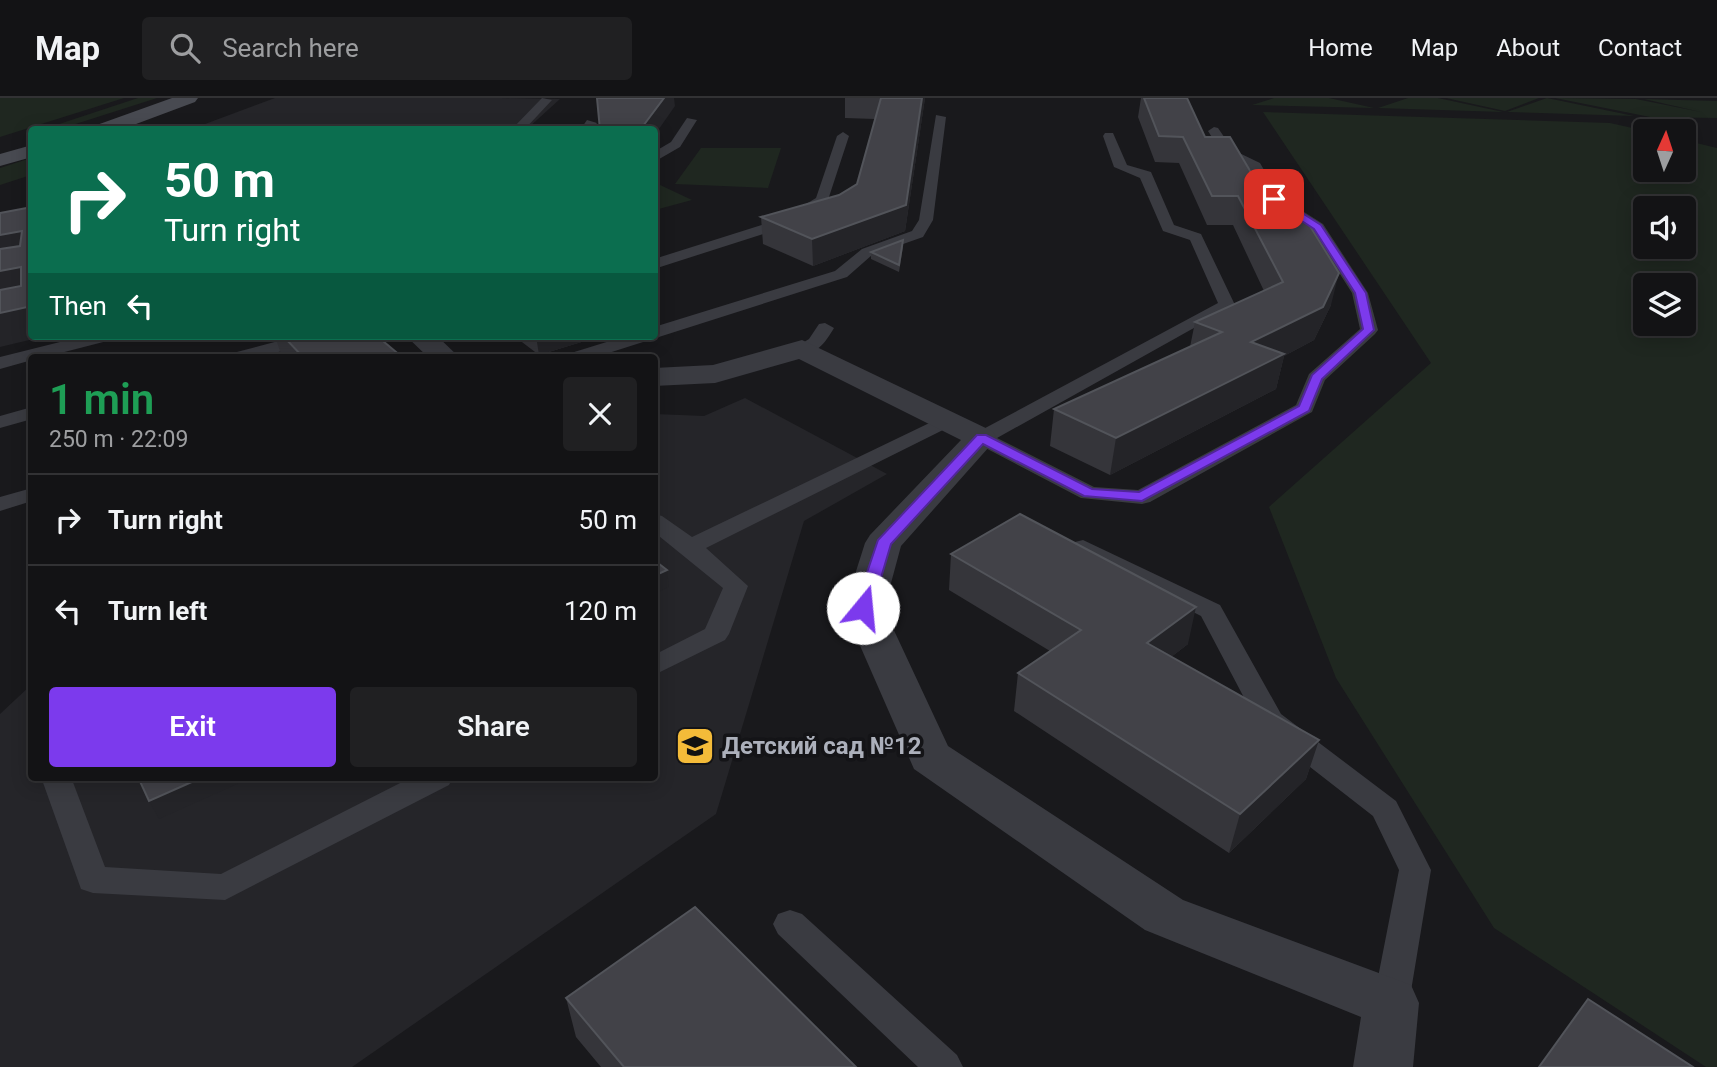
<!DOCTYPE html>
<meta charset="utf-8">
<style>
:root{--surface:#131315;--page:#202022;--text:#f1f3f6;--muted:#9d9ea0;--line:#323234;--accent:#7c3aed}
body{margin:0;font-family:Roboto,sans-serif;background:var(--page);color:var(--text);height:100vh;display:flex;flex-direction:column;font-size:26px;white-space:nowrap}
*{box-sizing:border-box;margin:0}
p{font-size:23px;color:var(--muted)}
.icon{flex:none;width:38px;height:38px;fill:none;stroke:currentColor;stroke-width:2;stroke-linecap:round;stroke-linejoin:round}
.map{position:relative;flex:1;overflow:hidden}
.side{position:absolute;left:28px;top:256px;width:630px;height:427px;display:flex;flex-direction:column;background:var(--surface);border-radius:7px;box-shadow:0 4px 18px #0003,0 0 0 2px var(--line)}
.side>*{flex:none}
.hud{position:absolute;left:28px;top:28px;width:630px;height:214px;border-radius:7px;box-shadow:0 4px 18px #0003,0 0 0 2px var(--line);background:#0b6e4f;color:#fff;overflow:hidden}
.needle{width:46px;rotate:3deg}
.fabs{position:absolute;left:1633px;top:21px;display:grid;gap:14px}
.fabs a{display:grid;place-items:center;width:63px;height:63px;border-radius:7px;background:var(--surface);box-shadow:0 4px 18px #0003,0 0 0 2px var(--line);font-size:35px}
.pin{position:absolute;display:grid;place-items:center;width:60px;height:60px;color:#fff;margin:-30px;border-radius:14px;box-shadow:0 4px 10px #0006}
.me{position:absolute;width:77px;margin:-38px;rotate:17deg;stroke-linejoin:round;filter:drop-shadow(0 0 5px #0008)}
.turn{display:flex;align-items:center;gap:24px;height:147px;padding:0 21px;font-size:32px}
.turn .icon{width:91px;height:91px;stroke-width:2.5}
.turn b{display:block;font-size:49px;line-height:60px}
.then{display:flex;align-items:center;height:66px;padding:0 21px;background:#0003;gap:14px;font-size:26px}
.round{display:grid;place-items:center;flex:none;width:74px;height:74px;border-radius:7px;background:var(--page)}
.summary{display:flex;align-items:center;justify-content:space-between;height:119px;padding:0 21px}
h1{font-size:42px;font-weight:600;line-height:52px;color:#1e9e55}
.action{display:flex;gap:14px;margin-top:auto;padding:14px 21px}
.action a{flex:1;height:80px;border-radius:7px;background:var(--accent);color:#fff;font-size:28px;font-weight:600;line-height:80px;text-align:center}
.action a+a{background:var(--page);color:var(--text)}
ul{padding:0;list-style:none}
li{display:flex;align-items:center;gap:21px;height:91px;padding:0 21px;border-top:2px solid var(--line)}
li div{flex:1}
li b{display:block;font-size:26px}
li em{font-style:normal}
header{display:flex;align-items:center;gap:42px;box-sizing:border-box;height:98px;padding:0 35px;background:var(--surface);border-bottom:2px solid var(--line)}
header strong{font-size:33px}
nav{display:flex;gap:38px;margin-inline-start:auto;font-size:24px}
.search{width:490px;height:63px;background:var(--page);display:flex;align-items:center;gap:18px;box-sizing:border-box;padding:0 24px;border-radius:7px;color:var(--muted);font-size:26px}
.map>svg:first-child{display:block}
.built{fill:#252529}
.green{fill:#1f2720;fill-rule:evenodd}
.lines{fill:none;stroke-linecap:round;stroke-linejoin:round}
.service{fill:#3a3b41;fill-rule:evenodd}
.minor{fill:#3a3b41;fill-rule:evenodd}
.secondary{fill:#484a51;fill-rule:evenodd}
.wall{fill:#35353a}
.shaded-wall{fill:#242428}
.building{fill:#424248;stroke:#52545a;stroke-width:2}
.route{fill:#7c3aed;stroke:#51269a;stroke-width:2}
.labels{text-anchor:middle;stroke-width:7;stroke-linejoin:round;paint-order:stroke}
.poi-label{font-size:24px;font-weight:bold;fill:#acb0bb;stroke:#141417;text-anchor:start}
</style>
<header>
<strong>Map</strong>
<div class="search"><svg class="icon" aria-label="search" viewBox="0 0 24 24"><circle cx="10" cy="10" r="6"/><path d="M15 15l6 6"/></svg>Search here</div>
<nav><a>Home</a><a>Map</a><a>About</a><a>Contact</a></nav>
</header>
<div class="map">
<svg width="1717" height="969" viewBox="0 0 1717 969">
<rect width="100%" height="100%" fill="#19191c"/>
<path class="built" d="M275 0H501L560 1 527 31 189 32Z
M745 300 887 376 804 423 716 716 352 969H0V616L31 587 32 679H654L655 316 704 318Z"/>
<path class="green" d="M0 0H124L0 39Z
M138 0H157L60 31H44Z
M1274 0H1329L1374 10 1252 7Z
M1408 0H1438L1503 14 1378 10Z
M1446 0H1539L1505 13Z
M1547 0 1634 18 1507 14Z
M1555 0 1636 1 1701 14 1644 1 1717 3V20L1650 19Z
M1263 14 1610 25 1646 33 1645 72H1684V42L1717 50V969H1706L1494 830 1336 580 1269 409 1431 265ZM1645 110H1684V149H1645ZM1645 187H1684V226H1645Z
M701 50H781L768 90 675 86Z
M31 60V77L0 87V70Z
M658 86 692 102 655 112V87Z"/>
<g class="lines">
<path class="service" d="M542 0 552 2 524 32H511Z
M936 17 946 19 933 122 923 139 872 157 847 179 596 259H568L571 255 626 238H654V229L835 173 862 151 912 133 919 122Z
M687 20 697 22 680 49 654 64V54L671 44Z
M587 22 597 25 592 32H580Z
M1214 29 1218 30 1233 52 1260 65 1279 98 1323 126 1368 195 1378 232 1375 236 1325 282 1312 314 1150 404 1142 406 1081 400 974 344 971 340 974 336 1218 205 1190 142 1163 133 1140 80 1114 69 1103 38 1105 35H1113L1127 67 1151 74 1174 127 1201 136 1235 207 997 340 1094 389 1138 392 1296 307 1309 276 1360 231 1352 195 1312 132 1269 104 1250 71 1224 58 1208 33Z
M843 34 849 38 827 105 791 127 654 171V161L781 121 816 100 837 38Z
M825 225 834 230C825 245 815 260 796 255L793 251 809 241 819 226Z
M84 238H114L111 242 45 259H32V262L0 271V259Z
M297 238H326L323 242 260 259H230L233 255Z
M32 309V321L0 330V318Z
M946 317 953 319 956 323 953 327 706 450 748 488 729 536 725 542 654 577V557L705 531 723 490 654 434V416L662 418 692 439Z
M32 390V403L0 413V399Z
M1083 442 1220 507 1281 616 1396 703 1431 772 1409 905 1404 916 1391 921 1378 916 1373 905 1399 772 1373 718 1260 630 1201 518 1075 454 1071 449 1075 444Z
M41 679H71L105 769 221 776 412 679H453L449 687 225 802 93 795 81 791Z
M790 812 802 816 957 957 963 969H918L778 836 773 826 778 816Z"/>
<path class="minor" d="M406 238H437L459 259H428Z
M802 242 992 333 997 340 901 448 884 511 948 648 1183 802 1411 887 1419 905 1413 969H1353L1361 919 1145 832 914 671 844 511 865 445 870 437 961 342 799 261 715 285 654 288V270L713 267Z"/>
<path class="secondary" d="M172 0H198L195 4 120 32H92L94 28Z
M32 47V59L0 68V56Z"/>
</g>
<path class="wall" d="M845 0H925L905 133 813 168 763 146 761 119 839 97 857 86 875 21 845 20Z
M1141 0H1187L1205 39 1331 207 1314 242 1284 258 1276 291 1110 377 1050 348 1054 311 1190 249 1195 224 1264 193 1233 127H1207L1179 65 1155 64 1138 19Z
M903 149 899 174 871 161V154Z
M264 238H377L402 259H284L281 256 276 241 269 243Z
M514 238H601L539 257Z
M951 456 1188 546 1171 559 1319 642 1306 681 1229 755 1014 613 1018 575 1050 553 949 492Z
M566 900 856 969H601L576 939Z"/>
<path class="shaded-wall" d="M664 0H674L675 8 654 38V32H635Z
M922 0H925L905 133 813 168 812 141 906 107Z
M22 133 32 156 0 167V137Z
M21 169 32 193 0 205V173Z
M1339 175 1331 207 1314 242 1284 258 1276 291 1110 377 1116 340 1251 244Z
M32 208V238H46L0 249V215Z
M267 238H275L276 241 269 243Z
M536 238H601L539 257Z
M667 472 669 489 654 496V478Z
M1196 509 1188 546 1140 583 1147 545Z
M1319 642 1306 681 1229 755 1240 716Z
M203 679H253L159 721 149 703Z"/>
<path class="building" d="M597 0H664L643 28 635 32H600Z
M881 0H922L906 107 812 141 761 119 839 97 857 86Z
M1144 0H1187L1205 39H1230L1265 98 1292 99 1339 175 1323 209 1251 244 1284 256 1116 340 1054 311 1222 234 1195 224 1283 184 1238 98H1212L1183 39 1159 38Z
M32 109V208L0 215V192L21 188V169L0 173V151L20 148 22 133 0 137V115Z
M903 142 899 167 871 154Z
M283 238H377L402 259H303Z
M1020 416 1196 509 1147 545 1319 642 1240 716 1018 575 1081 532 951 456Z
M654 462 667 472 654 478Z
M138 679H203L149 703Z
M695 809 856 969H624L566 900Z
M1588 901 1693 969H1539Z"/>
<path class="route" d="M1271 99H1277L1321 127 1366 195 1374 232 1322 281 1309 313 1142 403 1084 398 983 346 891 446 872 510 863 516 858 514 855 510 878 442 977 337H986L1092 391 1139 394 1299 308 1312 277 1363 231 1355 195 1314 131 1271 103Z"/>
<defs>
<g id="school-square" transform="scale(2.0125)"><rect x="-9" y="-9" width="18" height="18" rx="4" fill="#f4bb39" stroke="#141417"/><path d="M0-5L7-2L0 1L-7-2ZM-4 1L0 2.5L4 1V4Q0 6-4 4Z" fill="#111"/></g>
</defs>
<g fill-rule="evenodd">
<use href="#school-square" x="695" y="648"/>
</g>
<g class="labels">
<g class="poi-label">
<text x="722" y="656">Детский сад №12</text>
</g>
</g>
</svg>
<div class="fabs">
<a><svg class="needle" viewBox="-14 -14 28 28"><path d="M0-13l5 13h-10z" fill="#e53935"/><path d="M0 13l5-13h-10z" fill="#9d9ea0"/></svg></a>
<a><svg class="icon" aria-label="sound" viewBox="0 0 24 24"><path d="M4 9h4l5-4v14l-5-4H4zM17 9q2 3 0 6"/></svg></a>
<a><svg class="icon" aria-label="layers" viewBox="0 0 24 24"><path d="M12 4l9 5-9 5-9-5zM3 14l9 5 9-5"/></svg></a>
</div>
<div class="pin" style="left:1274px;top:101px;background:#d93025"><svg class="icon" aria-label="arrive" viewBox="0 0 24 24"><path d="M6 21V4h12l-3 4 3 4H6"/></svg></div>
<svg class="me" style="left:863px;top:510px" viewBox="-20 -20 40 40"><circle r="19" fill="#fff"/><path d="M0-13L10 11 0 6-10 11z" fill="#7c3aed"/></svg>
<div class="hud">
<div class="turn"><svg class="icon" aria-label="right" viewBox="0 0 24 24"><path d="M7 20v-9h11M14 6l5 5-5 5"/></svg><div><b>50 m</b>Turn right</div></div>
<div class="then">Then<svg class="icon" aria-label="left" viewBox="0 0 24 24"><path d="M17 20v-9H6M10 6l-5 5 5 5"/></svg></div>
</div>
<section class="side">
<div class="summary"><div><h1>1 min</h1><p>250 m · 22:09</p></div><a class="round"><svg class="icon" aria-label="close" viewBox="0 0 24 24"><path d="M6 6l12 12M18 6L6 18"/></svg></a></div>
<ul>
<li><svg class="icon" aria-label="right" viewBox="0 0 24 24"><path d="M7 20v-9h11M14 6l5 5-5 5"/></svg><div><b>Turn right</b></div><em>50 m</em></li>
<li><svg class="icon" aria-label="left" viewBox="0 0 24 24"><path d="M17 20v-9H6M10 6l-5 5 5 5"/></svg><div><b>Turn left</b></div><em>120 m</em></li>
</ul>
<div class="action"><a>Exit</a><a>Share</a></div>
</section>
</div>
